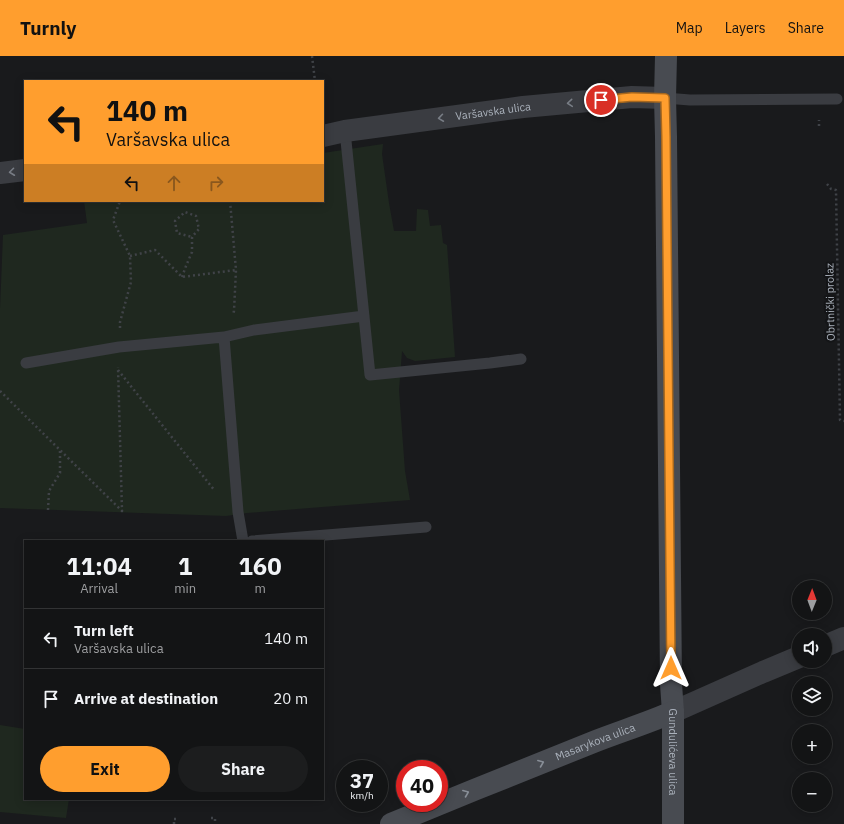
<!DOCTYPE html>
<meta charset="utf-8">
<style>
:root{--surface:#131415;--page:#1c1d1e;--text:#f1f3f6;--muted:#9d9ea0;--line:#323334;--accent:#ff9e2e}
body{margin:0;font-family:"IBM Plex Sans",sans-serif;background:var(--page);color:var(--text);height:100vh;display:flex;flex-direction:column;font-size:15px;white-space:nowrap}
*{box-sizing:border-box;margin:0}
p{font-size:13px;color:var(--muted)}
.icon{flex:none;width:22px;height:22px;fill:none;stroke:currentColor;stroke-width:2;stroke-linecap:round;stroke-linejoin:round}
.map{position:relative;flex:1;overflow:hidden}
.drawer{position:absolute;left:24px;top:484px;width:300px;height:260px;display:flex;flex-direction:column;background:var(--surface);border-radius:0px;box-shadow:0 2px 10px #0003,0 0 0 1px var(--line)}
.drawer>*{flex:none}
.guide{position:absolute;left:24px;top:24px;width:300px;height:122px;border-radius:0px;box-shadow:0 2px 10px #0003,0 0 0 1px var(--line);background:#ff9e2e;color:#111;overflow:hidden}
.needle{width:26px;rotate:1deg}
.buttons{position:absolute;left:792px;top:524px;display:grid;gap:8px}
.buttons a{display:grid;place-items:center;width:40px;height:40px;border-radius:50%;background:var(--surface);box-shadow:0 2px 10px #0003,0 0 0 1px var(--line);font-size:20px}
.speed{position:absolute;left:336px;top:704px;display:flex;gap:8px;font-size:20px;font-weight:700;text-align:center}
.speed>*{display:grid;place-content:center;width:52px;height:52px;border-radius:50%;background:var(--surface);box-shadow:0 2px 10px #0003,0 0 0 1px var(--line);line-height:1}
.speed small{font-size:10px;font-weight:400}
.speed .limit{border:6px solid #d22;background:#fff;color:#111}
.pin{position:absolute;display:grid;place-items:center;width:34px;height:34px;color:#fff;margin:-17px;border:2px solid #fff;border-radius:50%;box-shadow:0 1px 4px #0007}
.me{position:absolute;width:44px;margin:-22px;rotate:0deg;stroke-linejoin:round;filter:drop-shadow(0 0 3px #0008)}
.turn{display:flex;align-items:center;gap:14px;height:84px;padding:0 16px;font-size:18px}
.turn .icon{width:52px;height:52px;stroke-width:2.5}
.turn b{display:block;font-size:28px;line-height:34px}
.lanes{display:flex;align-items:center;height:38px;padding:0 16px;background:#0003;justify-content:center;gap:20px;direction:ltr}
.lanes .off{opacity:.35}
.eta{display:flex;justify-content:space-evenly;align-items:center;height:68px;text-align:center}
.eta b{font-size:24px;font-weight:700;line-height:28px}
.action{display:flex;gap:8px;margin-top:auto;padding:8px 16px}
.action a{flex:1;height:46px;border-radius:24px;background:var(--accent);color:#111;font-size:16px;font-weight:700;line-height:46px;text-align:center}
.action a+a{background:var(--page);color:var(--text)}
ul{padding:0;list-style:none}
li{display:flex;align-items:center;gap:12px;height:60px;padding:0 16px;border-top:1px solid var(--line)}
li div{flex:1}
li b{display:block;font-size:15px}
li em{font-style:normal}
header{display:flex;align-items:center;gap:24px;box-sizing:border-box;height:56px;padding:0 20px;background:var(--accent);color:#111}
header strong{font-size:19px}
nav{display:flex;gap:22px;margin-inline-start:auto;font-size:14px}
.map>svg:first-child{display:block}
.green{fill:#1f281f}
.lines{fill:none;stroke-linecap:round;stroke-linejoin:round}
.path{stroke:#404348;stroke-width:2.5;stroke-dasharray:2 3;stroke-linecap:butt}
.lane{stroke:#3a3c41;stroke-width:11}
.street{stroke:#3a3c41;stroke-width:22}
.secondary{stroke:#484b51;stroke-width:22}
.oneway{stroke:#787d85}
.oneway2{stroke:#888e97}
.route-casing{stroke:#a6671e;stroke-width:10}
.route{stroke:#ff9e2e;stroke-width:7}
.labels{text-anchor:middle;stroke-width:4;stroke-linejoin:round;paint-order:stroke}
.street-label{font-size:11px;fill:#abb2bc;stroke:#141517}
</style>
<header>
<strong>Turnly</strong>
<nav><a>Map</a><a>Layers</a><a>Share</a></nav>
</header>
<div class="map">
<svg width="844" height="768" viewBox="0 0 844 768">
<rect width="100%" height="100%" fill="#191a1c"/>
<path class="green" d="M383 88 382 98 389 147 394 175H416L417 153 428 154 430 170 441 169 443 187 447 189 455 301 415 305 407 302 402 295 399 334 405 415 410 444 247 457 226 460 0 452V253L3 179 87 167 84 145H323V97Z
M0 669 25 673V743H69L66 762 0 756Z"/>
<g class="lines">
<path class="path" d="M312 0 315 25
M819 70V64
M827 128 831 133 836 134 840 364 844 365
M230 145 236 214 234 255 233 258
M130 200 155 194 182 221 236 214
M182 221 186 210 192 196V181L199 173 196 160 185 156 175 165 177 177 192 181
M120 272V266L131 226 130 200 113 164 120 145
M118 314 215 435
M0 335 122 455 118 311
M48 454 49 435 60 417V395
M211 762H215V768
M174 768V763H177"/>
<path class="lane" d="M665 42 690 44 837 43
M345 75 370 319 490 307 521 303
M224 281 254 274 364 260
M26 307 119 291 224 281 238 456 243 485
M252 485 426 471"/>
<g class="street">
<path id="s1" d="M323 80 345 75 523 51 632 41 665 42"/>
<path d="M0 117 25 114"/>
<path d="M825 590 844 582"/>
<path d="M673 656 763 616 799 601"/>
</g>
<g class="secondary">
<path id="s2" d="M666 0 665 42 666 81 671 628 673 656V768"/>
<path id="s3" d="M391 768C459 740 528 712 596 685 622 675 647 667 673 656"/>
</g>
</g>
<defs><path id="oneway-chevron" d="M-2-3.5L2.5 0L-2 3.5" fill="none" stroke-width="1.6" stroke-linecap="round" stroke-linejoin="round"/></defs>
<g class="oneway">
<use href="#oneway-chevron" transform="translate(570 47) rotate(175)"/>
<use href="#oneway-chevron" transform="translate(441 62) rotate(172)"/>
<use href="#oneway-chevron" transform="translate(12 116) rotate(173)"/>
</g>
<g class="oneway2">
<use href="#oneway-chevron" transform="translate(541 707) rotate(-22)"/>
<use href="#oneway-chevron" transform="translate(466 737) rotate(-22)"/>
</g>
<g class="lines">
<g class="route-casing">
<path id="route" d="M601 44 632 41 665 42 666 81 671 612"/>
</g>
<use href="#route" class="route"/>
</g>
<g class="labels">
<g class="street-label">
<text dy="4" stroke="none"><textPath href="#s1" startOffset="172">Varšavska ulica</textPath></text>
<text transform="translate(830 246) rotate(-91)" y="4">Obrtnički prolaz</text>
<text dy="4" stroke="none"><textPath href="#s3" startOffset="220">Masarykova ulica</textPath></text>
<text dy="4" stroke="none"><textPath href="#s2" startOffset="696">Gundulićeva ulica</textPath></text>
</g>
</g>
</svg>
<div class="buttons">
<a><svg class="needle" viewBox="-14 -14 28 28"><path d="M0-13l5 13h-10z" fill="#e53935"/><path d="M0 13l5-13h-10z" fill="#9d9ea0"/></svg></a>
<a><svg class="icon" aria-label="sound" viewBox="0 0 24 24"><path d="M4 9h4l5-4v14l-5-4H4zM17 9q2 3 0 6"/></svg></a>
<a><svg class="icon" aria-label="layers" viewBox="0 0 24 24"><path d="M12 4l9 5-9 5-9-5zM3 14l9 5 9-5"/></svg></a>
<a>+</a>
<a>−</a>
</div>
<div class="speed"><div>37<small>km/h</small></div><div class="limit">40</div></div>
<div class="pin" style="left:601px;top:44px;background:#d93025"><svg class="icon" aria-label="arrive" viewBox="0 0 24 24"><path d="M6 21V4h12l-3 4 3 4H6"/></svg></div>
<svg class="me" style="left:671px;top:612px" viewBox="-20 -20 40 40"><path d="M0-17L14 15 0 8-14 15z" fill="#ff9e2e" stroke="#fff" stroke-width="4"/></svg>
<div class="guide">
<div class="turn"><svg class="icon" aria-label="left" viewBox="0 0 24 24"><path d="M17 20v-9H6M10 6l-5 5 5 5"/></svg><div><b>140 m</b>Varšavska ulica</div></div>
<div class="lanes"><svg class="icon" aria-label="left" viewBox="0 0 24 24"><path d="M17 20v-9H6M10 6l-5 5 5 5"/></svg><svg class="icon off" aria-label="ahead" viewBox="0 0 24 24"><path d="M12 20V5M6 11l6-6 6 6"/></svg><svg class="icon off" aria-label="right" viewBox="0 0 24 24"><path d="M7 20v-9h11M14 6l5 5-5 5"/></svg></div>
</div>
<section class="drawer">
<div class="eta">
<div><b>11:04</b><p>Arrival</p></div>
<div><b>1</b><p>min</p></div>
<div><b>160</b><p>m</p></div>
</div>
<ul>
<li><svg class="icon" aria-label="left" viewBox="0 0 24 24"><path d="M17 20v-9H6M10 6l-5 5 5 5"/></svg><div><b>Turn left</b><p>Varšavska ulica</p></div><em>140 m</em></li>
<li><svg class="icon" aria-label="arrive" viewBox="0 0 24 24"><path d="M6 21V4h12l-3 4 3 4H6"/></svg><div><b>Arrive at destination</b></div><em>20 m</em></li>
</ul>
<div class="action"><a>Exit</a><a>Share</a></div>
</section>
</div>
